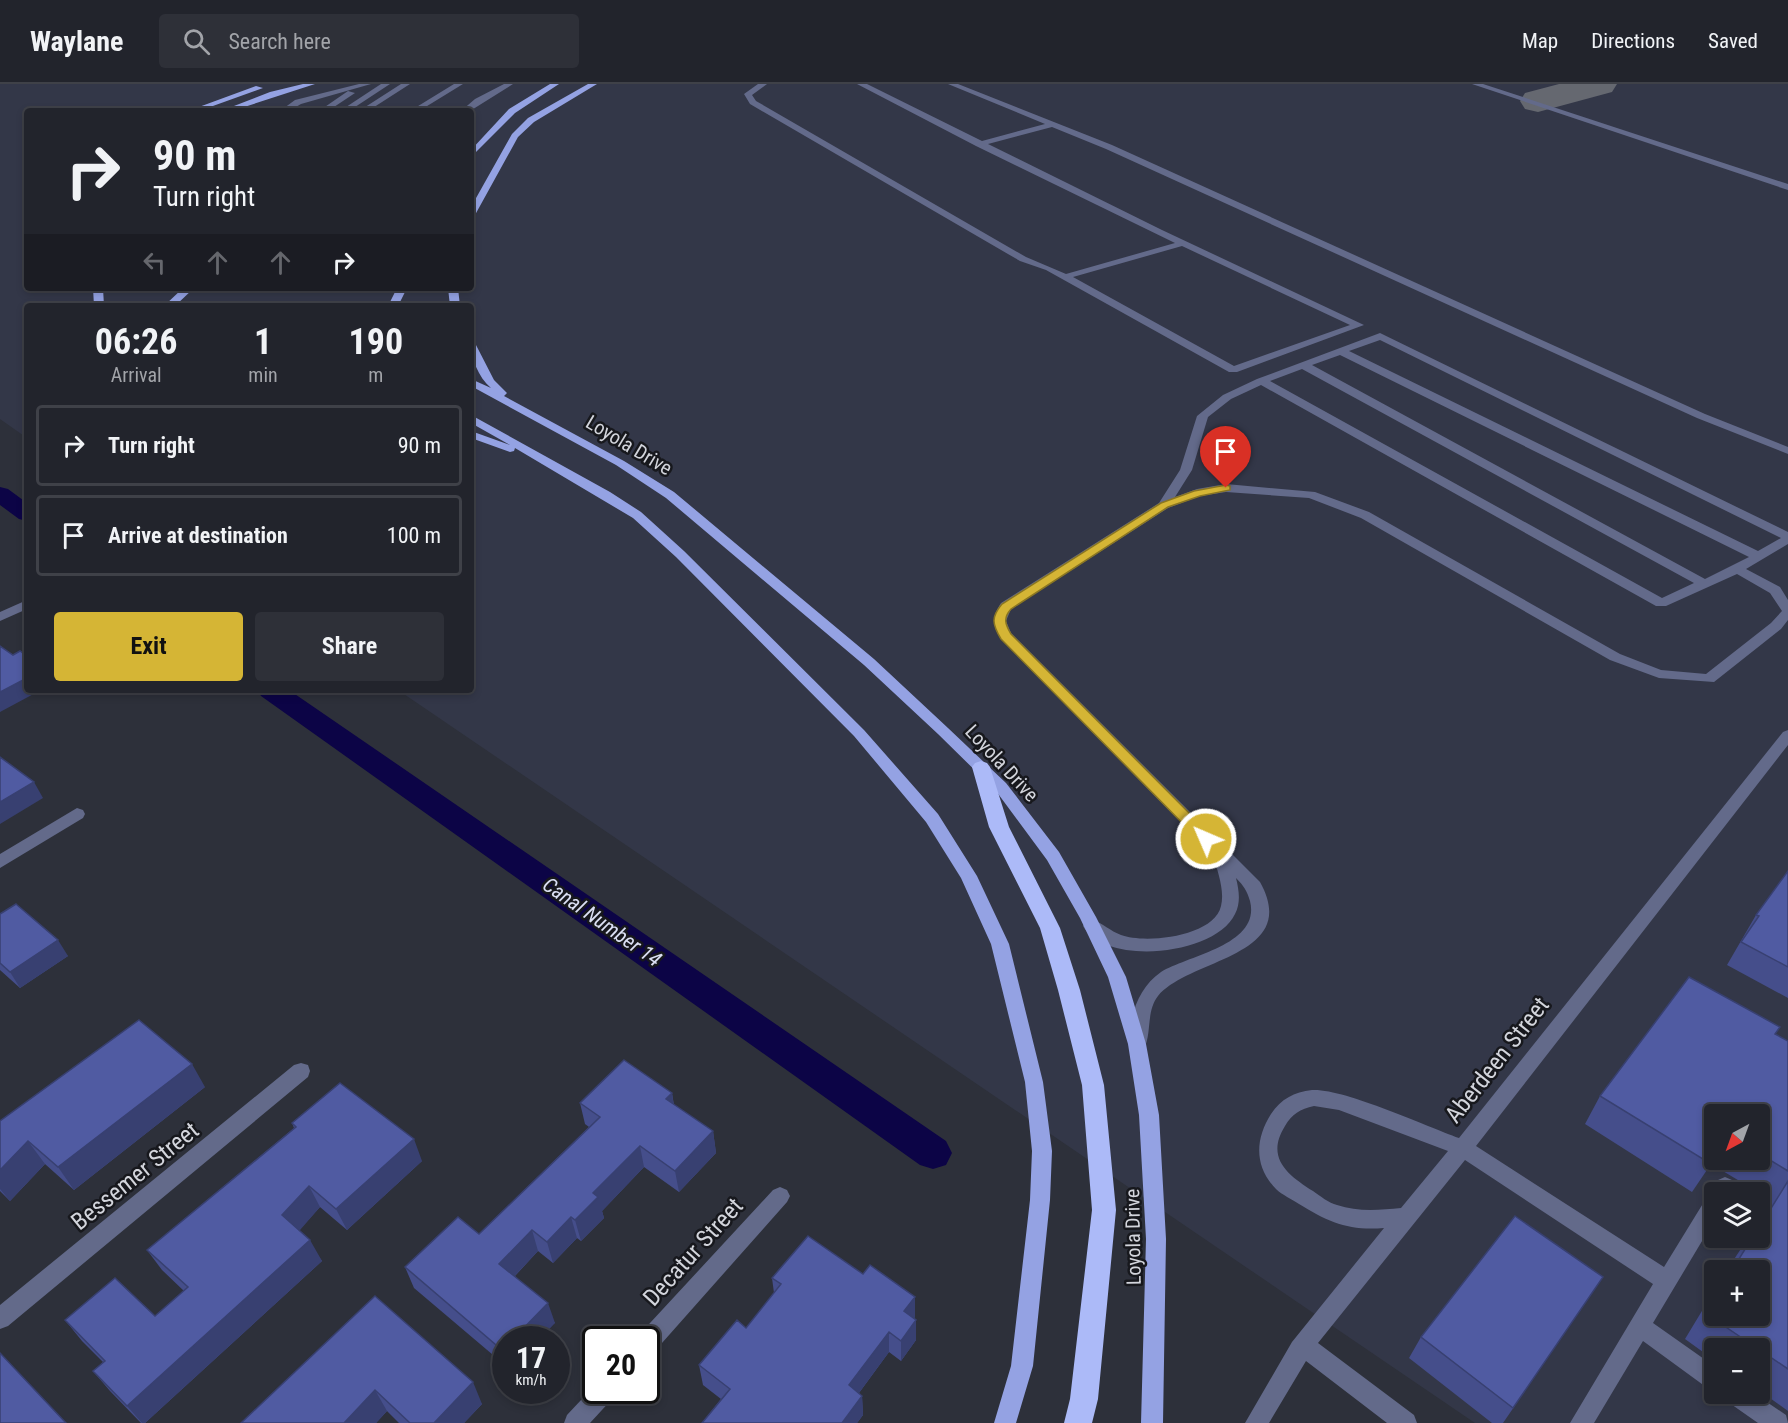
<!DOCTYPE html>
<meta charset="utf-8">
<style>
:root{--surface:#22242c;--page:#2e3038;--text:#f1f3f6;--muted:#a2a4a9;--line:#3f4148;--accent:#d5b535}
body{margin:0;font-family:"Roboto Condensed",sans-serif;background:var(--page);color:var(--text);height:100vh;display:flex;flex-direction:column;font-size:22px;white-space:nowrap}
*{box-sizing:border-box;margin:0}
p{font-size:20px;color:var(--muted)}
.icon{flex:none;width:33px;height:33px;fill:none;stroke:currentColor;stroke-width:2;stroke-linecap:round;stroke-linejoin:round}
.map{position:relative;flex:1;overflow:hidden}
.side{position:absolute;left:24px;top:219px;width:450px;height:390px;display:flex;flex-direction:column;background:var(--surface);border-radius:6px;box-shadow:0 3px 9px #0003,0 0 0 2px var(--line)}
.side>*{flex:none}
.hud{position:absolute;left:24px;top:24px;width:450px;height:183px;border-radius:6px;box-shadow:0 3px 9px #0003,0 0 0 2px var(--line);background:#22242c;color:var(--text);overflow:hidden}
.needle{width:39px;rotate:221deg}
.buttons{position:absolute;left:1704px;top:1020px;display:grid;gap:12px}
.buttons a{display:grid;place-items:center;width:66px;height:66px;border-radius:6px;background:var(--surface);box-shadow:0 3px 9px #0003,0 0 0 2px var(--line);font-size:30px}
.speed{position:absolute;left:492px;top:1242px;display:flex;gap:12px;font-size:30px;font-weight:700;text-align:center}
.speed>*{display:grid;place-content:center;width:78px;height:78px;border-radius:50%;background:var(--surface);box-shadow:0 3px 9px #0003,0 0 0 2px var(--line);line-height:1}
.speed small{font-size:15px;font-weight:400}
.speed .limit{border:3px solid #111;border-radius:9px;background:#fff;color:#111}
.pin{position:absolute;display:grid;place-items:center;width:51px;height:51px;color:#fff;margin:-62px -26px;border-radius:50% 50% 50% 0;rotate:-45deg;box-shadow:0 0 6px #0007}
.pin .icon{rotate:45deg}
.me{position:absolute;width:66px;margin:-33px;rotate:315deg;stroke-linejoin:round;filter:drop-shadow(0 0 4px #0008)}
.turn{display:flex;align-items:center;gap:21px;height:126px;padding:0 30px;font-size:27px}
.turn .icon{width:78px;height:78px;stroke-width:2.5}
.turn b{display:block;font-size:42px;line-height:51px}
.lanes{display:flex;align-items:center;height:57px;padding:0 30px;background:#0003;justify-content:center;gap:30px;direction:ltr}
.lanes .off{opacity:.35}
.eta{display:flex;justify-content:space-evenly;align-items:center;height:102px;text-align:center}
.eta b{font-size:36px;font-weight:700;line-height:42px}
.cta{display:flex;gap:12px;margin-top:auto;padding:12px 30px}
.cta a{flex:1;height:69px;border-radius:6px;background:var(--accent);color:#111;font-size:24px;font-weight:700;line-height:69px;text-align:center}
.cta a+a{background:var(--page);color:var(--text)}
ul{padding:0;list-style:none}
li{display:flex;align-items:center;gap:18px;height:81px;margin:0 12px 9px;padding:0 18px;border:3px solid var(--line);border-radius:6px}
li div{flex:1}
li b{display:block;font-size:22px}
li em{font-style:normal}
header{display:flex;align-items:center;gap:36px;box-sizing:border-box;height:84px;padding:0 30px;background:var(--surface);border-bottom:2px solid var(--line)}
header strong{font-size:28px}
nav{display:flex;gap:33px;margin-inline-start:auto;font-size:21px}
.search{width:420px;height:54px;background:var(--page);display:flex;align-items:center;gap:15px;box-sizing:border-box;padding:0 21px;border-radius:6px;color:var(--muted);font-size:22px}
.map>svg:first-child{display:block}
.built{fill:#333748;fill-rule:evenodd}
.lines{fill:none;stroke-linecap:round;stroke-linejoin:round}
.canal{fill:#0c0446;fill-rule:evenodd}
.taxiway{fill:#656870;fill-rule:evenodd}
.minor{fill:#636a8a;fill-rule:evenodd}
.major{fill:#94a2e3;fill-rule:evenodd}
.highway{fill:#acbaf8;fill-rule:evenodd}
.wall{fill:#454e8b;fill-rule:evenodd}
.shaded-wall{fill:#384071}
.building{fill:#505ba2;stroke:#384071;stroke-width:1.5}
.route{fill:#d5b535;stroke:#8a7622;stroke-width:1.5}
.labels{text-anchor:middle;stroke-width:5;stroke-linejoin:round;paint-order:stroke}
.street-label{font-size:20px;fill:#d3d5dc;stroke:#17181d}
.water-label{font-size:21px;font-style:italic;fill:#dbe0f4;stroke:#17181d}
.near-street-label{font-size:24px;fill:#d3d5dc;stroke:#17181d}
</style>
<header>
<strong>Waylane</strong>
<div class="search"><svg class="icon" aria-label="search" viewBox="0 0 24 24"><circle cx="10" cy="10" r="6"/><path d="M15 15l6 6"/></svg>Search here</div>
<nav><a>Map</a><a>Directions</a><a>Saved</a></nav>
</header>
<div class="map">
<svg width="1788" height="1339" viewBox="0 0 1788 1339">
<rect width="100%" height="100%" fill="#2d303a"/>
<path class="built" d="M0 0H1788V1339H1475L398 606H471V222H27V354L0 335ZM27 27H471V204H27ZM1714 1030H1760V1076H1714ZM1714 1108H1760V1154H1714ZM1714 1186H1760V1232H1714ZM1714 1264H1760V1310H1714Z"/>
<g class="lines">
<path class="canal" d="M0 403 8 405 27 419V437L19 435 0 421Z
M257 606H289L946 1057 952 1069 946 1081 933 1085 920 1081 261 612Z"/>
<path class="taxiway" d="M1559 0H1617L1612 8 1538 28 1525 25 1520 17 1525 9Z"/>
<path class="minor" d="M359 0H371L301 20 289 27H280L295 16Z
M381 0H390L349 27H340Z
M401 0H410L368 27H359Z
M454 0H463L419 27H410Z
M504 0H513L470 27H461L475 15Z
M758 0H767L752 11 756 17 1026 173 1066 190 1175 159 976 62 857 0H867L982 57 1045 40 948 0H958L1112 61 1705 330 1788 363V370L1697 334 1106 65 1052 43 988 60 1162 146 1364 241 1237 288H1229L1046 186 1020 177 750 20 744 10ZM1182 162 1350 241 1234 282 1073 193Z
M1472 0H1483L1788 100V106Z
M348 7 355 9 328 27H319Z
M1380 249 1788 448V460L1746 485 1780 503 1788 516V536L1781 545 1714 598 1659 594 1610 576 1361 434 1309 414 1226 408 1200 412 1168 424 1011 525 1006 537 1011 549 1260 798C1302 873 1189 874 1158 912 1146 927 1152 949 1144 965L1137 968 1130 965C1126 956 1130 944 1132 934 1136 916 1145 899 1161 888 1189 871 1261 861 1250 817 1247 807 1244 802 1236 794 1239 806 1241 819 1235 830 1216 871 1106 883 1083 842L1086 837 1092 836C1103 839 1110 847 1121 851 1145 860 1214 853 1221 822 1225 805 1217 788 1214 772L1001 555C992 541 992 533 1001 519L1159 419 1180 386 1197 332 1223 311 1257 295ZM1380 256 1781 454 1758 467 1349 267ZM1340 271 1749 473 1705 495 1312 281ZM1302 285 1694 499 1662 514 1270 297ZM1261 301 1656 522H1666L1737 490 1770 509 1782 527 1771 539 1706 590 1661 586 1620 570 1369 428 1315 408 1226 400 1197 405 1175 413 1192 386 1208 333 1231 315Z
M27 516V525L0 537V528Z
M1788 646V661L1476 1062 1664 1183 1707 1113 1712 1111 1711 1108 1718 1096 1725 1093 1732 1096 1735 1102 1732 1108H1714V1137L1653 1239 1714 1282V1306L1706 1303 1643 1257 1594 1339H1570L1653 1200 1465 1076 1318 1259 1414 1331 1417 1339H1387L1306 1277 1269 1339H1245L1292 1258 1384 1144C1349 1147 1328 1138 1299 1120 1292 1115 1282 1111 1276 1105 1254 1083 1255 1055 1271 1030 1281 1015 1294 1008 1312 1006 1343 1004 1426 1042 1459 1054L1783 648ZM1314 1022 1339 1026 1448 1067 1401 1124C1380 1126 1357 1128 1337 1121 1329 1119 1320 1112 1313 1107 1288 1091 1265 1074 1285 1042 1292 1030 1300 1025 1314 1022Z
M77 724 83 726 85 730 83 734 0 784V770Z
M301 979 308 981 310 987 308 993 8 1242 0 1245V1221L294 981Z
M780 1103 787 1106 790 1112 787 1118 654 1268 646 1271V1256H637L638 1252 773 1106Z
M596 1300V1306H616L613 1314 590 1339H564L567 1331Z
M1725 1310H1755L1786 1331 1788 1339H1758L1728 1318Z"/>
<path class="major" d="M303 0H315L232 27H221L270 8Z
M550 0H559L515 29 471 73V66L509 25Z
M588 0H597L534 38 518 53 475 131 471 134V123L512 50 528 34Z
M256 2 263 4 199 27H188Z
M93 204H103L104 222H94Z
M183 204H194L175 222H164Z
M394 204H404L405 208 398 222H388L395 208Z
M448 204H458L460 222H450Z
M471 258 476 261 494 296 507 309 504 312 624 377 674 408 874 575 948 644 1006 699 1059 768 1096 833 1126 893 1146 960 1159 1031 1166 1155 1163 1339H1141L1146 1155 1139 1031 1128 960 1108 893 1080 834 1047 776 996 707 938 650 864 581 666 414 616 381 471 302V295L491 304C478 293 471 274 471 258Z
M471 331 610 408 641 428 684 467 864 646 938 730 977 792 1009 860 1043 998 1052 1067 1050 1116 1033 1282 1016 1339H994L1011 1282 1030 1116 1032 1067 1025 998 991 860 961 794 926 738 854 652 676 473 633 434 515 364 514 367 510 368 471 354V347L510 361 471 339Z"/>
<path class="highway" d="M981 677 987 679 990 683 1009 743 1060 844 1080 906 1104 1001 1116 1126 1098 1315 1092 1339H1064L1070 1315 1092 1126 1082 1001 1058 906 1040 844 989 743 972 683 975 679Z"/>
</g>
<path class="wall" d="M1788 787V914L1727 881 1756 831Z
M0 830 68 872 20 904 0 886Z
M1775 950 1788 957V1327L1760 1307V1264H1714V1276L1685 1255 1714 1207V1232L1760 1186H1727L1748 1154H1760V1136L1771 1117 1760 1109V1108H1758L1711 1080 1692 1108 1585 1040 1600 1012ZM1714 1030H1760V1076H1714Z
M205 1003 74 1106 45 1080 10 1117 0 1107V1037Z
M672 1009 674 1021 713 1047 716 1069 679 1108 644 1083 602 1127 604 1134 581 1157 577 1154 553 1179 538 1167 515 1192 555 1239 506 1256V1282L414 1204 405 1183 479 1150 589 1043 585 1040 580 1019Z
M292 1039 422 1077 347 1146 320 1123 299 1146 322 1177 145 1339H141L110 1307 93 1287 103 1278 82 1257 65 1236 155 1232 184 1207 162 1186 147 1166 294 1044Z
M772 1194 915 1233 914 1234 916 1236V1256L901 1277 889 1268 859 1309 862 1312 863 1331 857 1339H702L721 1315 703 1301 699 1281 746 1244 774 1209Z
M375 1212 482 1320 464 1339H399L387 1327 376 1339H241Z
M1588 1215 1503 1339H1492L1409 1274 1421 1253Z"/>
<path class="shaded-wall" d="M27 594V606H41L0 628V608Z
M34 698 43 714 0 740V718Z
M58 856 68 872 20 904 10 888Z
M192 980 205 1003 74 1106 58 1083Z
M672 1009 675 1031 666 1015Z
M713 1047 716 1069 679 1108 675 1087Z
M414 1055 422 1077 347 1146 336 1125Z
M28 1057 45 1080 10 1117 0 1105V1086Z
M640 1062 644 1083 602 1127 604 1134 581 1157 575 1136 593 1109Z
M309 1102 320 1123 294 1153 282 1131Z
M571 1133 577 1154 553 1179 547 1158Z
M532 1146 538 1167 507 1200 499 1180Z
M310 1156 322 1177 145 1339H142L127 1322Z
M915 1213V1233L903 1248 904 1227Z
M548 1219 555 1239 539 1256H512Z
M916 1236V1256L901 1277V1257Z
M889 1248V1268L850 1321 849 1301Z
M506 1263V1275L502 1266Z
M473 1298 482 1320 464 1339H434Z
M375 1306 387 1327 376 1339H344Z
M862 1312 863 1331 857 1339H842Z"/>
<path class="building" d="M0 562 13 571 20 567 27 572V594L0 608Z
M0 673 34 698 0 718Z
M1788 787V883L1741 858 1759 832 1756 831Z
M16 820 58 856 10 888 0 879V830Z
M1689 893 1780 943 1775 950 1788 957V1087L1760 1070V1030H1714V1075L1711 1080 1600 1012Z
M139 936 192 980 58 1083 28 1057 0 1086V1037Z
M624 976 672 1009 666 1015 713 1047 675 1087 640 1062 593 1109 598 1113 575 1136 571 1133 547 1158 532 1146 499 1180 548 1219 512 1256H506V1263L502 1266 405 1183 458 1133 479 1150 600 1033 580 1019Z
M340 999 414 1055 336 1125 309 1102 282 1131 310 1156 127 1322 93 1287 105 1277 65 1236 115 1194 155 1232 188 1203 147 1166 296 1043 292 1039Z
M1788 1097V1285L1760 1266V1264H1757L1705 1229 1714 1214V1232H1760V1186H1732L1752 1154H1760V1142Z
M1515 1132 1603 1193 1513 1324 1421 1253Z
M808 1152 863 1190 870 1181 915 1213 904 1227 916 1236 901 1257 889 1248 849 1301 862 1312 842 1339H702L730 1305 699 1281 737 1236 746 1244 781 1200 772 1194Z
M375 1212 473 1298 434 1339H410L375 1306 344 1339H241Z
M0 1269 66 1339H0Z"/>
<path class="route" d="M1226 401 1230 402V406L1200 412 1168 423 1011 525C1003 534 1005 540 1011 550L1211 751 1213 755 1211 758H1201L1001 555C992 540 991 533 1002 520L1161 419 1194 407Z"/>
<g class="labels">
<g class="street-label">
<text transform="translate(629 361) rotate(31)" y="7">Loyola Drive</text>
<text transform="translate(1002 679) rotate(47)" y="7">Loyola Drive</text>
<text transform="translate(1133 1153) rotate(-91)" y="7">Loyola Drive</text>
</g>
<g class="water-label">
<text transform="translate(602 838) rotate(35)" y="7">Canal Number 14</text>
</g>
<g class="near-street-label">
<text transform="translate(1497 976) rotate(-52)" y="8">Aberdeen Street</text>
<text transform="translate(135 1092) rotate(-39)" y="8">Bessemer Street</text>
<text transform="translate(693 1168) rotate(-48)" y="8">Decatur Street</text>
</g>
</g>
</svg>
<div class="buttons">
<a><svg class="needle" viewBox="-14 -14 28 28"><path d="M0-13l5 13h-10z" fill="#e53935"/><path d="M0 13l5-13h-10z" fill="#a2a4a9"/></svg></a>
<a><svg class="icon" aria-label="layers" viewBox="0 0 24 24"><path d="M12 4l9 5-9 5-9-5zM3 14l9 5 9-5"/></svg></a>
<a>+</a>
<a>−</a>
</div>
<div class="speed"><div>17<small>km/h</small></div><div class="limit">20</div></div>
<div class="pin" style="left:1226px;top:404px;background:#d93025"><svg class="icon" aria-label="arrive" viewBox="0 0 24 24"><path d="M6 21V4h12l-3 4 3 4H6"/></svg></div>
<svg class="me" style="left:1206px;top:755px" viewBox="-20 -20 40 40"><circle r="17" fill="#d5b535" stroke="#fff" stroke-width="3"/><path d="M0-11L8 9 0 5-8 9z" fill="#fff"/></svg>
<div class="hud">
<div class="turn"><svg class="icon" aria-label="right" viewBox="0 0 24 24"><path d="M7 20v-9h11M14 6l5 5-5 5"/></svg><div><b>90 m</b>Turn right</div></div>
<div class="lanes"><svg class="icon off" aria-label="left" viewBox="0 0 24 24"><path d="M17 20v-9H6M10 6l-5 5 5 5"/></svg><svg class="icon off" aria-label="ahead" viewBox="0 0 24 24"><path d="M12 20V5M6 11l6-6 6 6"/></svg><svg class="icon off" aria-label="ahead" viewBox="0 0 24 24"><path d="M12 20V5M6 11l6-6 6 6"/></svg><svg class="icon" aria-label="right" viewBox="0 0 24 24"><path d="M7 20v-9h11M14 6l5 5-5 5"/></svg></div>
</div>
<section class="side">
<div class="eta">
<div><b>06:26</b><p>Arrival</p></div>
<div><b>1</b><p>min</p></div>
<div><b>190</b><p>m</p></div>
</div>
<ul>
<li><svg class="icon" aria-label="right" viewBox="0 0 24 24"><path d="M7 20v-9h11M14 6l5 5-5 5"/></svg><div><b>Turn right</b></div><em>90 m</em></li>
<li><svg class="icon" aria-label="arrive" viewBox="0 0 24 24"><path d="M6 21V4h12l-3 4 3 4H6"/></svg><div><b>Arrive at destination</b></div><em>100 m</em></li>
</ul>
<div class="cta"><a>Exit</a><a>Share</a></div>
</section>
</div>
